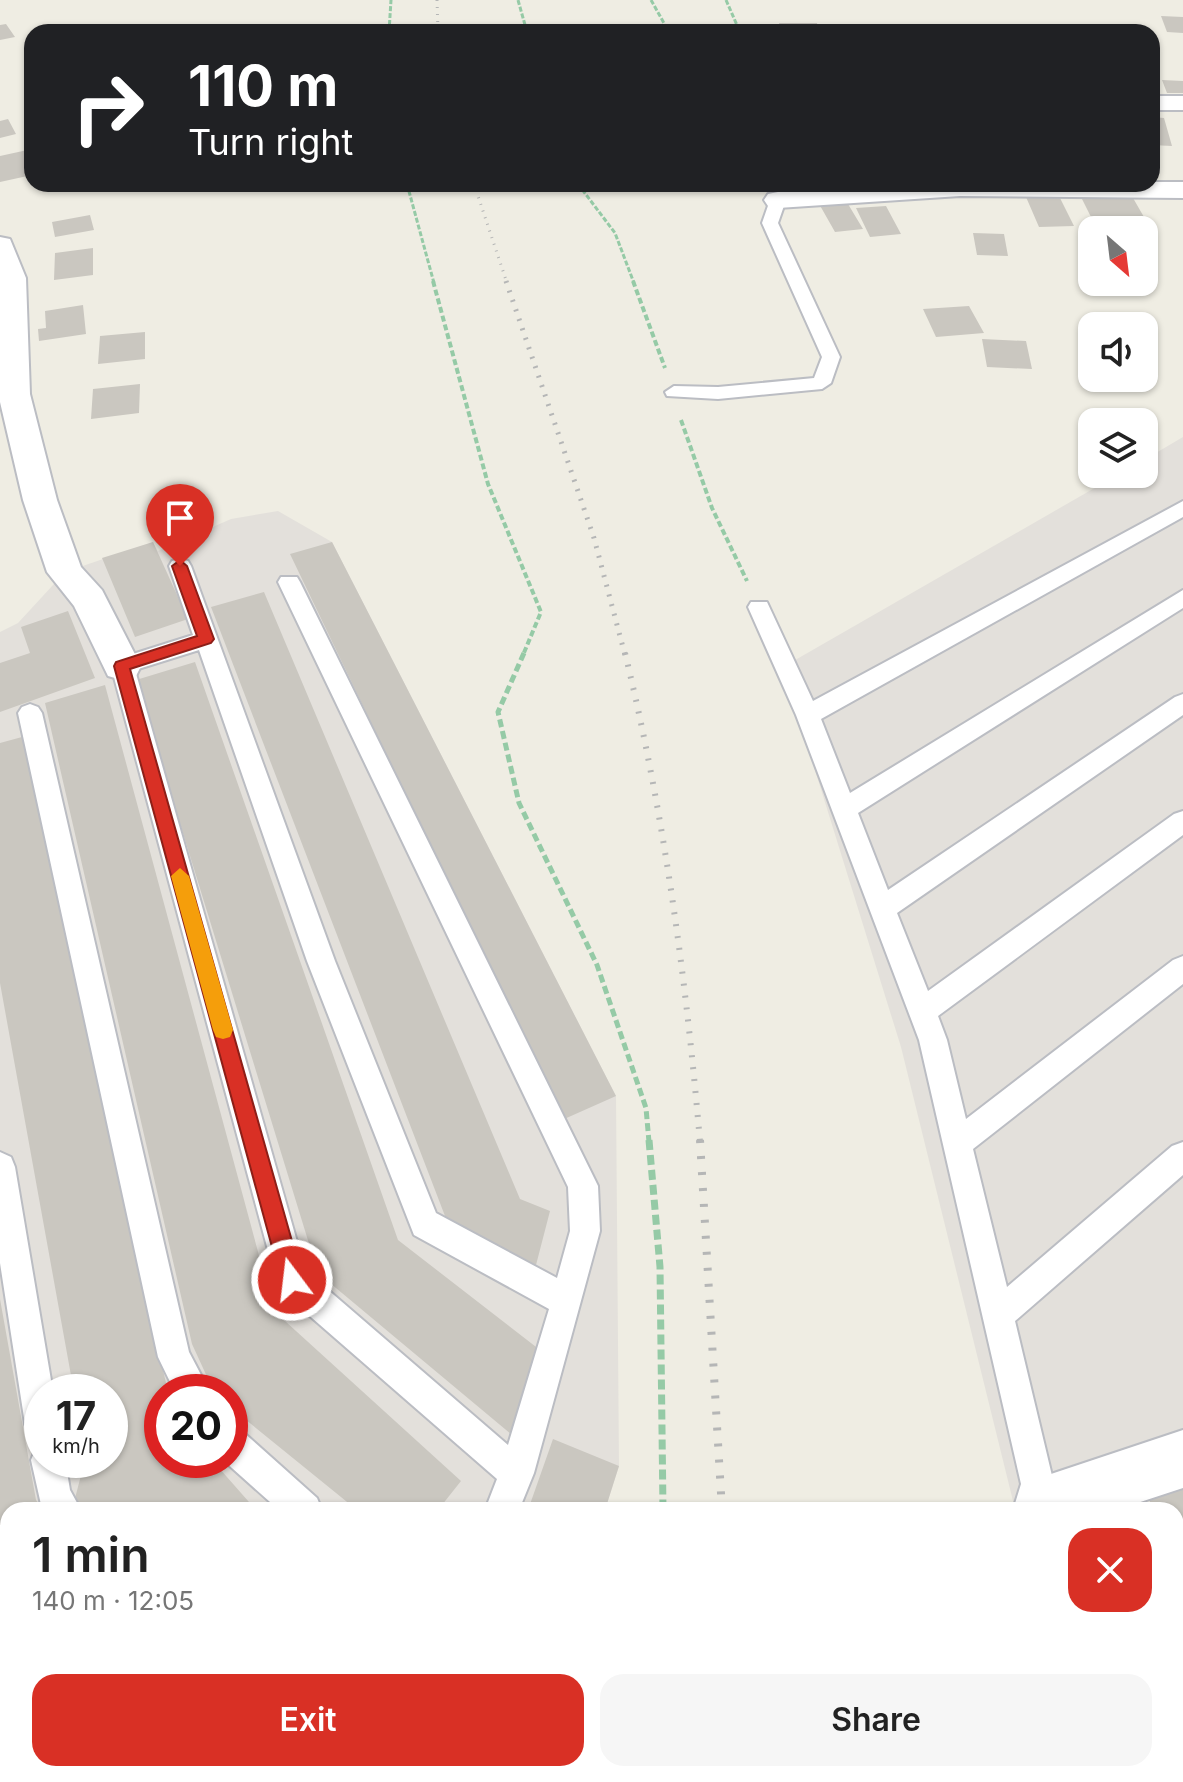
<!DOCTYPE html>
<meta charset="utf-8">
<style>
:root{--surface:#fff;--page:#f6f6f6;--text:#222;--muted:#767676;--accent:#d93025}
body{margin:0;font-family:Inter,sans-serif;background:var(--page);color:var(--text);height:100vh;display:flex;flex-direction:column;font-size:30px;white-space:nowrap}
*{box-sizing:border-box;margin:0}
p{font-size:26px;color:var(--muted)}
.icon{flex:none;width:44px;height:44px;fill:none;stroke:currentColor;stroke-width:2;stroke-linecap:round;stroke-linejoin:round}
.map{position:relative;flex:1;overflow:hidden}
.side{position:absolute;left:0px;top:1502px;width:1184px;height:280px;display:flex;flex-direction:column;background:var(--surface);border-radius:24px 24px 0 0;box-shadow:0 2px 6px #0004}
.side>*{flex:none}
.guide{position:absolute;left:24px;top:24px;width:1136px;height:168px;border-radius:24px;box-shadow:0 2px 6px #0004;background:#202124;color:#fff;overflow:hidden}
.needle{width:52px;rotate:152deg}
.controls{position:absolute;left:1078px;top:216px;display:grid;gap:16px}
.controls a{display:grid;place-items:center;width:80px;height:80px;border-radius:16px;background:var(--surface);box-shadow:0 2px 6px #0004;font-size:40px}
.speed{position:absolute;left:24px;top:1374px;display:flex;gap:16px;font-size:40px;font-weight:700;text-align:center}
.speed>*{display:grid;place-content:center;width:104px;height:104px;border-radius:50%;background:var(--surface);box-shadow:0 2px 6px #0004;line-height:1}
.speed small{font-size:20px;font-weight:400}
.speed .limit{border:12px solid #d22;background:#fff;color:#111}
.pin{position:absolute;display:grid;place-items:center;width:68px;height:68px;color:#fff;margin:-82px -34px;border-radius:50% 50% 50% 0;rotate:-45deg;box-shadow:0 0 8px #0007}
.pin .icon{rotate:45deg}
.me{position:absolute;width:88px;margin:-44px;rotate:345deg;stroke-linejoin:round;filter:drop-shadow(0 0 6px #0008)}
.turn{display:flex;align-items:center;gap:28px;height:168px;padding:0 32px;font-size:36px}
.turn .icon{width:104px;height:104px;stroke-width:2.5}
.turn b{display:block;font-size:56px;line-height:68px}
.round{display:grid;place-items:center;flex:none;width:84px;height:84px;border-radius:24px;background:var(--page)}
.overview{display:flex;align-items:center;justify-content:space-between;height:136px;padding:0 32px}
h1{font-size:48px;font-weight:600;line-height:60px}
.primary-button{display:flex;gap:16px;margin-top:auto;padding:16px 32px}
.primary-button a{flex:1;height:92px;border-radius:24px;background:var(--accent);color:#fff;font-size:32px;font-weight:600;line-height:92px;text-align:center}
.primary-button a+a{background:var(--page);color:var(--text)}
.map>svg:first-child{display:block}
.industrial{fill:#e3e0db;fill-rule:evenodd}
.building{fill:#cac7c0}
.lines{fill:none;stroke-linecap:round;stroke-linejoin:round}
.service-casing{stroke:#bbbdc3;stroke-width:4}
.minor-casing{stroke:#bbbdc3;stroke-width:4}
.path-far3{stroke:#95caa6;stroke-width:3;stroke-dasharray:5 2;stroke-linecap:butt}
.path-far2{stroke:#95caa6;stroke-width:4;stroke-dasharray:6 3;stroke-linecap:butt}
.path-far1{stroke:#95caa6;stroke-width:5;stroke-dasharray:8 4;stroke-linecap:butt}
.path{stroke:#95caa6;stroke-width:7;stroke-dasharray:10 5;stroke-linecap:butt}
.service{fill:#fff;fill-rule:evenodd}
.minor{fill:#fff;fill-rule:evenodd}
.rail-far3{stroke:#b5b6b6;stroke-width:3;stroke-dasharray:1 6;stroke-linecap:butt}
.rail-far2{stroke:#b5b6b6;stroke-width:5;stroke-dasharray:2 8;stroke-linecap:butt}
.rail-far1{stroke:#b5b6b6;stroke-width:6;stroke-dasharray:2 10;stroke-linecap:butt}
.rail{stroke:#b5b6b6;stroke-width:8;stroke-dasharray:3 13;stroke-linecap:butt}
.route{fill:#d93025;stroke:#8d1f18;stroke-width:2}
.slow{fill:#f59e0b}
</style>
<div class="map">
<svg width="1183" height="1782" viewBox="0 0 1183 1782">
<rect width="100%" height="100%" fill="#efede3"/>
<path class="industrial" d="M1183 437V1430L1140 1467 1014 1505 901 1047 783 667 1119 474H1144V460Z
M278 511 332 542 616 1096 619 1466 605 1510H8V1774H521L517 1782H0V632L18 623 65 572 153 542 158 551 231 519ZM42 1392H110V1460H42ZM162 1392H230V1460H162Z"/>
<path class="building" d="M1161 16 1183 17V33L1167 32Z
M779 23H817L819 32H781Z
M6 24 15 37 0 40V25Z
M1162 80 1183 81V93H1167Z
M1152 117 1164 118 1172 146 1152 145Z
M8 119 16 134 0 138V121Z
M32 149V175L0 182V156Z
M1059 196 1074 226 1039 227 1026 197Z
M1133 198 1148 224 1095 225 1082 199Z
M845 199 863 229 835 232 818 202Z
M886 206 901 234 870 237 856 208Z
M90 215 94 230 55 237 52 222Z
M973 233 1004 234 1008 256 977 255Z
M93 248V275L54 280 55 253Z
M83 305 86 334 39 341 38 329 46 328 45 311Z
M969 306 984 333 936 337 923 309Z
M145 332V359L98 364 100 336Z
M982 339 1026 341 1032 369 987 367Z
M140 384 139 413 91 419 93 389Z
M153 542 188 619 135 637 102 558Z
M332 542 616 1096 562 1120 290 554Z
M264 592 520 1199 550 1211 536 1265 450 1229 211 607Z
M68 611 95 678 0 712V663L30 653 21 627Z
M195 662 398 1240 540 1350 511 1434 318 1273 136 680Z
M105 685 274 1311 461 1481 438 1510H357L230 1407V1392H214L192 1344 45 703Z
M22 737 168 1392H162V1460H212L256 1510H78L73 1506 85 1460H110V1392H74L0 983V743Z
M0 1299 36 1500 43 1510H8V1642L0 1629Z
M553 1439 619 1466 605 1510H528Z
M1183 1482V1629H1182L1176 1605V1510H1152L1145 1483Z
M1176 1670H1183V1770L1176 1771Z
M87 1774H214L219 1782H92Z"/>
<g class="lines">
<g class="service-casing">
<path id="service" d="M778 195 786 200 778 223 840 357 831 383 822 389 718 399 667 396 665 392 674 386 718 387 814 378 822 357 762 223 770 200Z
M1183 501V517L821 719 850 793 1183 590V608L858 813 888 890 1175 697 1183 694V715L897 913 928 991 1174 814 1183 811V835L938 1016 947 1040 966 1119 1173 960 1183 956V984L973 1149 1007 1287 1172 1146 1183 1142V1175L1015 1321 1059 1505 1057 1510H1027L919 1040 796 715 748 607 751 602H767L813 701Z
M180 559 188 561 191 566 335 961 436 1213 557 1278 570 1231 568 1187 278 582 281 577H297L300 582 598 1186 600 1231 534 1473 519 1510H485L497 1479 281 1291 276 1280 111 666 114 660 193 635 169 566 172 561ZM199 650 307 961 414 1235 549 1309 508 1445 305 1270 135 670Z
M30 704 38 707 42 713 189 1352 210 1392H175L158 1357 18 713 22 707Z
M0 1152 11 1157 15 1167 53 1392H42V1441L30 1436 25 1424 0 1263Z
M230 1426 242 1431 317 1498 322 1510H279L223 1460H230Z
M42 1445V1460H65L70 1490 81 1510 42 1509 31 1460 36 1448Z
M249 1774H290L293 1782H252Z
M347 1774H386L383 1782H344Z"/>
</g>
<g class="minor-casing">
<path id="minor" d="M1152 96H1183V110H1152Z
M1152 182H1183V198L960 196 778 208 768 206 764 200 768 194 778 192 899 184Z
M0 237 10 239 26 278 30 394 57 500 81 567 102 590 141 666 136 676 122 680 108 676 74 606 47 572 23 500 0 402Z
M1183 1430V1488L1116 1510H1013L1021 1484Z
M1058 1774H1124L1126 1782H1060Z"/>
</g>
<path class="path-far3" d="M518 0 527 32
M651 0 669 32
M726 0 740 32
M389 32 391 0
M407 184 434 283
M578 184 615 233 634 283"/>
<path class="path-far2" d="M433 281 488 484 541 612 523 655
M633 281 665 368
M681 420 712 508 747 581"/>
<path class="path-far1" d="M524 653 498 712 519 803 597 965 646 1108 649 1142"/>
<path class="path" d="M649 1140 660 1267 663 1510
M655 1774V1782"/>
<use href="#service" class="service"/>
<use href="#minor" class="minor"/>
<path class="rail-far3" d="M437 0 438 32
M474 184 507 283"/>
<path class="rail-far2" d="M506 281 594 538 625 655"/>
<path class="rail-far1" d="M625 653C664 813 686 978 700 1142"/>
<path class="rail" d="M700 1140 722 1510
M723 1774V1782"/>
</g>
<path class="route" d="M180 560 187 566 214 639 211 643 130 669 303 1280 300 1288 292 1291 285 1288 281 1280 114 666 116 662 197 636 172 566Z"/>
<path class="slow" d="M180 868 189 876 233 1030 230 1037 223 1039 216 1037 213 1030 171 876Z"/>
</svg>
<div class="controls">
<a><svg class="needle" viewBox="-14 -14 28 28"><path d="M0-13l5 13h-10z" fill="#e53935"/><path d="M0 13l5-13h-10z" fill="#767676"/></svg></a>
<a><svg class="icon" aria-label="sound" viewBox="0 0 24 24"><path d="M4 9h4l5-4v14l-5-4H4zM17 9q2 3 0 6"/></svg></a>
<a><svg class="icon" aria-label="layers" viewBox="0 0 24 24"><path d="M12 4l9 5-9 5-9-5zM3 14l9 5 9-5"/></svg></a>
</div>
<div class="speed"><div>17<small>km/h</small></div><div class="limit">20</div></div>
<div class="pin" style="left:180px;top:566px;background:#d93025"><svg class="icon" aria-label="arrive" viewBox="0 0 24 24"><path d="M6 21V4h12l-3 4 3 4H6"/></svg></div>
<svg class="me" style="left:292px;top:1280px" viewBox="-20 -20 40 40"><circle r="17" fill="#d93025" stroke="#fff" stroke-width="3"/><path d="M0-11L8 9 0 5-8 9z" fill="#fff"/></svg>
<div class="guide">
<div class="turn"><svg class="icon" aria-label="right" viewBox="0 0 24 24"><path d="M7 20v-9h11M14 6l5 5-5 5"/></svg><div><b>110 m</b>Turn right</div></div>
</div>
<section class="side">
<div class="overview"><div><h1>1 min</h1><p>140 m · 12:05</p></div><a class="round" style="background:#d93025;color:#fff"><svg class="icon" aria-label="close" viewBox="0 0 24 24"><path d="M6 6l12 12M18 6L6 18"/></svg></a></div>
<div class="primary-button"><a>Exit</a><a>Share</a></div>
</section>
</div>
